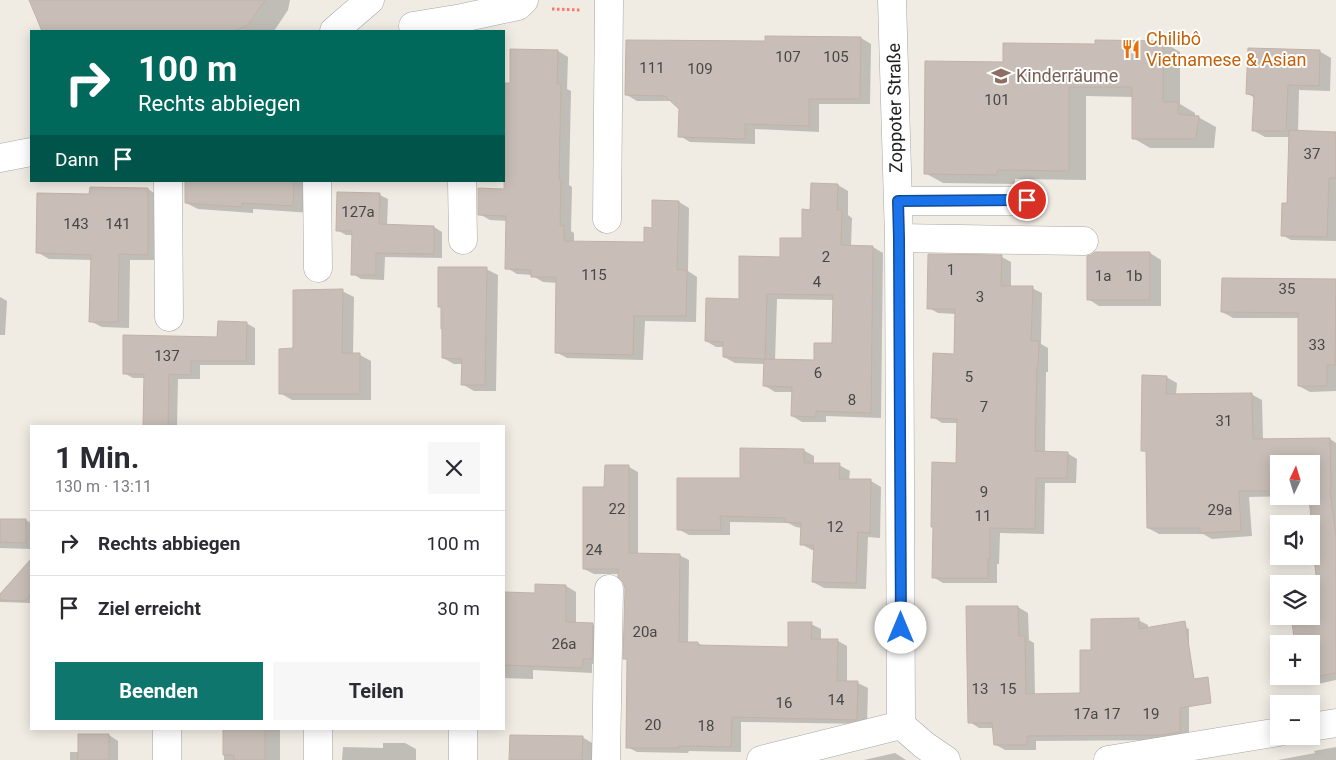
<!DOCTYPE html>
<html lang="de">
<meta charset="utf-8">
<style>
:root{--surface:#fff;--page:#f7f7f7;--text:#2b2b33;--muted:#7c7c81;--line:#e1e1e2;--accent:#0f766e}
body{margin:0;font-family:Roboto,sans-serif;background:var(--page);color:var(--text);height:100vh;display:flex;flex-direction:column;font-size:19px;white-space:nowrap}
*{box-sizing:border-box;margin:0}
p{font-size:16px;color:var(--muted)}
.icon{flex:none;width:28px;height:28px;fill:none;stroke:currentColor;stroke-width:2;stroke-linecap:round;stroke-linejoin:round}
.map{position:relative;flex:1;overflow:hidden}
.details{position:absolute;left:30px;top:425px;width:475px;height:305px;display:flex;flex-direction:column;background:var(--surface);border-radius:0px;box-shadow:0 2px 12px #0003}
.details>*{flex:none}
.top-card{position:absolute;left:30px;top:30px;width:475px;height:152px;border-radius:0px;box-shadow:0 2px 12px #0003;background:#00695c;color:#fff;overflow:hidden}
.needle{width:32px;rotate:4deg}
.buttons{position:absolute;left:1270px;top:455px;display:grid;gap:10px}
.buttons a{display:grid;place-items:center;width:50px;height:50px;border-radius:0px;background:var(--surface);box-shadow:0 2px 12px #0003;font-size:25px}
.pin{position:absolute;display:grid;place-items:center;width:42px;height:42px;color:#fff;margin:-21px;border:2px solid #fff;border-radius:50%;box-shadow:0 1px 5px #0007}
.me{position:absolute;width:55px;margin:-28px;rotate:0deg;stroke-linejoin:round;filter:drop-shadow(0 0 4px #0008)}
.turn{display:flex;align-items:center;gap:18px;height:105px;padding:0 25px;font-size:22px}
.turn .icon{width:65px;height:65px;stroke-width:2.5}
.turn b{display:block;font-size:35px;line-height:42px}
.then{display:flex;align-items:center;height:48px;padding:0 25px;background:#0003;gap:10px;font-size:19px}
.round{display:grid;place-items:center;flex:none;width:52px;height:52px;border-radius:0px;background:var(--page)}
.head{display:flex;align-items:center;justify-content:space-between;height:85px;padding:0 25px}
h1{font-size:30px;font-weight:700;line-height:38px}
.cta{display:flex;gap:10px;margin-top:auto;padding:10px 25px}
.cta a{flex:1;height:58px;border-radius:0px;background:var(--accent);color:#fff;font-size:20px;font-weight:700;line-height:58px;text-align:center}
.cta a+a{background:var(--page);color:var(--text)}
ul{padding:0;list-style:none}
li{display:flex;align-items:center;gap:15px;height:65px;padding:0 25px;border-top:1px solid var(--line)}
li div{flex:1}
li b{display:block;font-size:19px}
li em{font-style:normal}
.map>svg:first-child{display:block}
.shadow{fill:#0003;fill-rule:evenodd}
.building{fill:#c8beb7;stroke:#c3b2a5}
.lines{fill:none;stroke-linecap:round;stroke-linejoin:round}
.minor-casing{stroke:#a6a6a6;stroke-width:29}
.path{stroke:#ff7566;stroke-width:3;stroke-dasharray:2.5 2.5;stroke-linecap:butt}
.minor{stroke:#fff;stroke-width:28}
.route-casing{stroke:#114b97;stroke-width:12}
.route{stroke:#1a73e8;stroke-width:9}
.labels{text-anchor:middle;stroke-width:4;stroke-linejoin:round;paint-order:stroke}
.number-label{font-size:15px;fill:#494745}
.food-label{font-size:18px;fill:#c56008;stroke:#fff;text-anchor:start}
.education-label{font-size:18px;fill:#785e54;stroke:#fff;text-anchor:start}
.street-label{font-size:18px;fill:#1f1f1f;stroke:#fff}
</style>
<div class="map">
<svg width="1336" height="760" viewBox="0 0 1336 760">
<rect width="100%" height="100%" fill="#f0ece4"/>
<path class="shadow" d="M30 0H290L288 10 274 31H43Z
M861 38 871 44 870 104H819V132L755 129V144L690 142 680 136V108L673 101H637L627 95 766 43Z
M1163 42 1180 52V104L1195 113V117H1198L1216 127 1214 148H1150L1133 138 1134 97 1086 96V180L1015 179V184L943 183 925 173 1004 63 1096 45Z
M558 51 568 57 567 89 571 91 569 185 572 187 571 231 574 233V242L645 243 653 229 679 202 689 208 688 271 697 277 696 322 645 321 643 360 567 358 556 352 558 283 543 282 533 276V275L517 274 507 268 508 221 490 220 479 214 505 190 511 84Z
M1319 51 1331 58 1330 91 1299 90 1298 132 1336 133V241L1291 240 1282 235 1288 204 1290 137H1265L1254 131 1255 98 1248 94Z
M187 181H311V213L253 209V213L198 209 186 203Z
M838 185 848 191V215L852 218 851 246 873 247 883 253 881 418 826 416V422H802L792 416 793 392H775L765 386V364L735 363 724 357V347H716L706 341 740 300 781 258 803 239 811 211ZM777 299 835 300 834 344 815 362 775 361Z
M148 189 159 196V260H130L129 328 102 327 90 321 92 260 49 259 37 252 91 195Z
M380 195 388 199 387 226 434 227 442 232V258L385 257 384 280 361 279 353 274 354 235H346L337 230Z
M1150 253 1161 260V306H1099L1088 299Z
M1002 257 1011 262V287L1032 288 1042 293 1041 344 1048 348V372H1046L1045 452 1067 453 1077 459 1076 483H1045L1044 534 1000 533 999 564H997V583H943L933 577 957 464 958 423H942L933 417 955 355 956 314 938 313 929 308Z
M486 269 498 275 496 391H474L462 384 463 364H454L443 358 442 308 439 306Z
M1223 279 1336 281V391L1310 392 1299 386 1300 318H1233L1222 312Z
M342 291 354 297 353 355H360L371 361V400H292L280 393Z
M0 297 7 301 5 335H0Z
M246 323 255 328V365H200V379H178L177 426H144L145 378H133L124 373 219 338Z
M1166 377 1177 383 1176 395 1251 394 1262 400 1263 440 1330 439 1336 443V680L1313 685 1303 678 1311 676V616L1319 600 1315 554 1308 496H1311V464H1279V496H1290L1249 497 1252 536 1212 539 1203 534H1159L1148 528 1147 453 1143 450Z
M803 450 814 456V464L839 465 850 471 849 480 871 481 881 487 880 538 868 537 866 589 824 588 813 582 815 550H812L801 544 802 528 796 527 788 523 730 522V535H689L678 529 741 479Z
M629 467 638 472V555H679L689 560 688 643H698L703 646 789 648 811 624 821 629V640L838 641 847 646V682L858 683 868 688 867 724 741 722V752L689 751 688 753 637 752 627 747 629 661 625 658 626 589 624 581 620 574H594L584 569 605 489Z
M0 520H26L31 523V549L0 548Z
M19 574 31 575V603L0 602V596Z
M537 585 566 586 576 592V624H592L603 630 602 664H592V673L533 670V679L504 678V593L536 594Z
M1018 607 1028 613 1029 640 1034 643 1035 695 1082 694 1092 651 1138 620 1148 625V628L1179 624 1189 629V737L1171 740 1036 741V750H1005L996 745 994 728H979L970 722 968 608Z
M224 729H280V760H224Z
M109 735 118 741V760H70V752H79Z
M582 737 594 744 593 760H511Z
M383 743H405L416 749V760H342L343 747 383 748Z
M1336 747V760H1278L1315 753 1314 751Z
M895 753 906 760H864Z"/>
<path class="building" d="M29 0H265L248 25 233 31H42Z
M765 36 861 37 860 99H809V126L745 124V139L678 137 679 109 665 96 625 95 626 40 765 41Z
M1095 40 1163 41V102H1178V114L1199 116 1196 139H1132V87H1069V171L998 170 997 175 924 174 925 61 1003 62V43L1095 44Z
M1248 48 1320 50 1319 86 1288 85 1286 131H1252L1254 95 1246 94Z
M510 49 558 50 557 84H561L559 180 561 179 560 226 564 225V241L644 242V227L652 228V200L679 201 677 270H687L686 316H634L633 355 555 353 556 277H531V270L505 269 506 216 478 215V188L504 189 505 83H510Z
M1289 130 1336 132V178H1329L1327 237 1281 236 1282 203H1287Z
M185 181H294L293 206 242 203V207L185 203Z
M811 183 838 184 837 210H842L841 245 873 246 871 413 816 411V417L791 416 792 387 763 386 764 359 814 360V343H832L833 295 767 294 765 359 723 357V342L705 341 706 298 739 299V256L780 257V238H802V209L810 210Z
M90 187 148 188V255L119 254 118 322H89L91 255 36 253 37 193 89 194Z
M337 192 380 193 379 224 434 226V254L376 253V275H351L352 231H336Z
M1095 252H1150V300H1087V256L1091 255Z
M928 254 1002 255 1001 286H1033L1031 341H1039L1038 367H1037L1035 451 1068 452 1067 478H1036L1035 529 990 528V559H988V578H932L933 527H931L932 462 956 463 957 419 931 418 933 353 954 354 955 309H927Z
M438 267H487L485 385H461L462 359 442 358V329H441V307H438Z
M1222 278 1336 279 1335 365H1327V386H1298V313L1221 312Z
M343 289 342 353H360V394H279V349L293 348V290Z
M218 321 247 322 246 361H191V375L169 374 168 426H143L144 374H123V335L217 337Z
M1142 375 1167 376 1166 394 1252 393 1253 439 1330 438 1331 490H1330L1336 536V673L1302 679 1301 676H1311V644H1295L1291 616H1311V600L1319 599 1311 534V464H1279V491H1239L1241 531 1200 533V528H1147L1146 451H1141Z
M740 448 804 449V463H840L839 479H871L870 533 858 532 856 583 812 582 814 545H800L801 523 785 522V518L720 516 721 530H677V478H740Z
M605 465H629V553L680 554 679 642H698V645L788 647V622H812L811 639H838L837 681H858L857 720 732 717 731 747 679 746V748H626L627 659H623L625 589 623 582 618 577V569H583V487H604Z
M0 519H26V543L0 542Z
M31 559V593L25 601 0 600V594Z
M535 584 566 585V622L593 623 592 659H583L582 668 504 665V592L535 593Z
M966 606H1018L1019 636H1025L1026 694 1080 693V650H1091V619L1139 618V629L1185 621 1194 679 1208 677 1211 703 1180 708V732L1162 735 1027 736V745H994L992 723H968Z
M223 729H265V760H234V755H223Z
M78 734H109V760H78Z
M510 735 583 736 582 760H509Z"/>
<g class="lines">
<g class="minor-casing">
<path id="minor" d="M892 0 899 238 901 725
M413 26 462 18 518 6 524 0
M334 31 370 0
M0 158 31 152
M168 181 169 317
M317 181 318 268
M462 181 463 240
M898 201H1027
M607 219 609 0
M899 238 1084 241
M1311 727 1336 723
M167 729V760
M463 729V760
M318 760V729
M606 760 609 589
M761 760 901 725 924 745 946 760
M1108 760 1279 732"/>
</g>
<path class="path" d="M552 9 580 10"/>
<use href="#minor" class="minor"/>
</g>
<g class="lines">
<g class="route-casing">
<path id="route" d="M901 628 899 238 898 201 1027 200"/>
</g>
<use href="#route" class="route"/>
</g>
<defs>
<g id="restaurant-bare" transform="scale(1.5)"><path d="M-5-6h1v4h1v-4h1v4h1v-4h1v5L-1.5 .5V6h-2V.5L-5-1ZM5-6V6H3V1.5H1.5Q1.5-4 5-6Z" fill="#e8710a" stroke="#fff" stroke-width="2.5" paint-order="stroke"/></g>
<g id="school-bare" transform="scale(1.5)"><path d="M0-5L7-2L0 1L-7-2ZM-4 1L0 2.5L4 1V4Q0 6-4 4Z" fill="#8d6e63" stroke="#fff" stroke-width="2.5" paint-order="stroke"/></g>
</defs>
<g fill-rule="evenodd">
<use href="#restaurant-bare" x="1131" y="49"/>
<use href="#school-bare" x="1001" y="76"/>
</g>
<g class="labels">
<g class="number-label">
<text x="788" y="62">107</text>
<text x="836" y="62">105</text>
<text x="652" y="73">111</text>
<text x="700" y="74">109</text>
<text x="997" y="105">101</text>
<text x="1312" y="159">37</text>
<text x="358" y="217">127a</text>
<text x="76" y="229">143</text>
<text x="118" y="229">141</text>
<text x="826" y="262">2</text>
<text x="951" y="275">1</text>
<text x="594" y="280">115</text>
<text x="1103" y="281">1a</text>
<text x="1134" y="281">1b</text>
<text x="817" y="287">4</text>
<text x="1287" y="294">35</text>
<text x="980" y="302">3</text>
<text x="1317" y="350">33</text>
<text x="167" y="361">137</text>
<text x="818" y="378">6</text>
<text x="969" y="382">5</text>
<text x="852" y="405">8</text>
<text x="984" y="412">7</text>
<text x="1224" y="426">31</text>
<text x="984" y="497">9</text>
<text x="617" y="514">22</text>
<text x="1220" y="515">29a</text>
<text x="983" y="521">11</text>
<text x="835" y="532">12</text>
<text x="594" y="555">24</text>
<text x="645" y="637">20a</text>
<text x="564" y="649">26a</text>
<text x="980" y="694">13</text>
<text x="1008" y="694">15</text>
<text x="836" y="705">14</text>
<text x="784" y="708">16</text>
<text x="1086" y="719">17a</text>
<text x="1112" y="719">17</text>
<text x="1151" y="719">19</text>
<text x="653" y="730">20</text>
<text x="706" y="731">18</text>
</g>
<g class="food-label">
<text x="1146" y="45">Chilibô<tspan x="1146" dy="21">Vietnamese &amp; Asian</tspan></text>
</g>
<g class="education-label">
<text x="1016" y="82">Kinderräume</text>
</g>
<g class="street-label">
<text transform="translate(895 108) rotate(-91)" y="6">Zoppoter Straße</text>
</g>
</g>
</svg>
<div class="buttons">
<a><svg class="needle" viewBox="-14 -14 28 28"><path d="M0-13l5 13h-10z" fill="#e53935"/><path d="M0 13l5-13h-10z" fill="#7c7c81"/></svg></a>
<a><svg class="icon" aria-label="sound" viewBox="0 0 24 24"><path d="M4 9h4l5-4v14l-5-4H4zM17 9q2 3 0 6"/></svg></a>
<a><svg class="icon" aria-label="layers" viewBox="0 0 24 24"><path d="M12 4l9 5-9 5-9-5zM3 14l9 5 9-5"/></svg></a>
<a>+</a>
<a>−</a>
</div>
<div class="pin" style="left:1027px;top:200px;background:#d93025"><svg class="icon" aria-label="arrive" viewBox="0 0 24 24"><path d="M6 21V4h12l-3 4 3 4H6"/></svg></div>
<svg class="me" style="left:901px;top:628px" viewBox="-20 -20 40 40"><circle r="19" fill="#fff"/><path d="M0-13L10 11 0 6-10 11z" fill="#1a73e8"/></svg>
<div class="top-card">
<div class="turn"><svg class="icon" aria-label="right" viewBox="0 0 24 24"><path d="M7 20v-9h11M14 6l5 5-5 5"/></svg><div><b>100 m</b>Rechts abbiegen</div></div>
<div class="then">Dann<svg class="icon" aria-label="arrive" viewBox="0 0 24 24"><path d="M6 21V4h12l-3 4 3 4H6"/></svg></div>
</div>
<section class="details">
<div class="head"><div><h1>1 Min.</h1><p>130 m · 13:11</p></div><a class="round"><svg class="icon" aria-label="close" viewBox="0 0 24 24"><path d="M6 6l12 12M18 6L6 18"/></svg></a></div>
<ul>
<li><svg class="icon" aria-label="right" viewBox="0 0 24 24"><path d="M7 20v-9h11M14 6l5 5-5 5"/></svg><div><b>Rechts abbiegen</b></div><em>100 m</em></li>
<li><svg class="icon" aria-label="arrive" viewBox="0 0 24 24"><path d="M6 21V4h12l-3 4 3 4H6"/></svg><div><b>Ziel erreicht</b></div><em>30 m</em></li>
</ul>
<div class="cta"><a>Beenden</a><a>Teilen</a></div>
</section>
</div>
